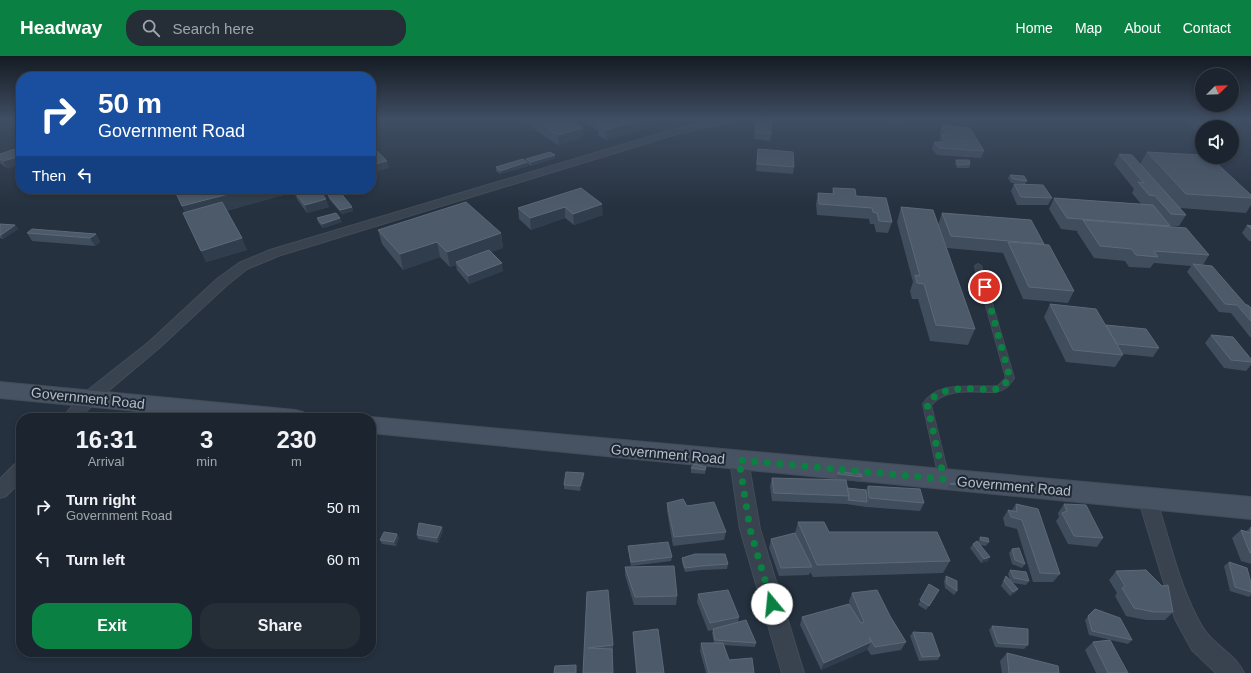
<!DOCTYPE html>
<style>
:root{--surface:#1c252f;--page:#252d37;--text:#f1f3f6;--muted:#a0a5aa;--line:#3a424b;--accent:#0b8043}
body{margin:0;font-family:Arial,sans-serif;background:var(--page);color:var(--text);height:100vh;display:flex;flex-direction:column;font-size:15px;white-space:nowrap}
*{box-sizing:border-box;margin:0}
p{font-size:13px;color:var(--muted)}
.icon{flex:none;width:22px;height:22px;fill:none;stroke:currentColor;stroke-width:2;stroke-linecap:round;stroke-linejoin:round}
.map{position:relative;flex:1;overflow:hidden}
.details{position:absolute;left:16px;top:357px;width:360px;height:244px;display:flex;flex-direction:column;background:var(--surface);border-radius:16px;box-shadow:0 2px 6px #0003,0 0 0 1px var(--line)}
.details>*{flex:none}
.hud{position:absolute;left:16px;top:16px;width:360px;height:122px;border-radius:16px;box-shadow:0 2px 6px #0003,0 0 0 1px var(--line);background:#1a4fa0;color:#fff;overflow:hidden}
.needle{width:26px;rotate:67deg}
.tools{position:absolute;left:1195px;top:12px;display:grid;gap:8px}
.tools a{display:grid;place-items:center;width:44px;height:44px;border-radius:50%;background:var(--surface);box-shadow:0 2px 6px #0003,0 0 0 1px var(--line);font-size:20px}
.pin{position:absolute;display:grid;place-items:center;width:34px;height:34px;color:#fff;margin:-17px;border:2px solid #fff;border-radius:50%;box-shadow:0 1px 4px #0007}
.me{position:absolute;width:44px;margin:-22px;rotate:343deg;stroke-linejoin:round;filter:drop-shadow(0 0 3px #0008)}
.turn{display:flex;align-items:center;gap:14px;height:84px;padding:0 16px;font-size:18px}
.turn .icon{width:52px;height:52px;stroke-width:2.5}
.turn b{display:block;font-size:28px;line-height:34px}
.then{display:flex;align-items:center;height:38px;padding:0 16px;background:#0003;gap:8px;font-size:15px}
.eta{display:flex;justify-content:space-evenly;align-items:center;height:68px;text-align:center}
.eta b{font-size:24px;font-weight:600;line-height:28px}
.button{display:flex;gap:8px;margin-top:auto;padding:8px 16px}
.button a{flex:1;height:46px;border-radius:16px;background:var(--accent);color:#fff;font-size:16px;font-weight:600;line-height:46px;text-align:center}
.button a+a{background:var(--page);color:var(--text)}
ul{padding:0;list-style:none}
li{display:flex;align-items:center;gap:12px;height:52px;padding:0 16px}
li div{flex:1}
li b{display:block;font-size:15px}
li em{font-style:normal}
header{display:flex;align-items:center;gap:24px;box-sizing:border-box;height:56px;padding:0 20px;background:var(--accent);color:#fff}
header strong{font-size:19px}
nav{display:flex;gap:22px;margin-inline-start:auto;font-size:14px}
.search{width:280px;height:36px;background:var(--page);display:flex;align-items:center;gap:10px;box-sizing:border-box;padding:0 14px;border-radius:16px;color:var(--muted);font-size:15px}
.map>svg:first-child{display:block}
.lines{fill:none;stroke-linecap:round;stroke-linejoin:round}
.lane-casing{stroke:#424c58;stroke-width:2}
.street-casing{stroke:#424c58;stroke-width:2}
.secondary-casing{stroke:#424c58;stroke-width:2}
.lane{fill:#39434f;fill-rule:evenodd}
.street{fill:#39434f;fill-rule:evenodd}
.secondary{fill:#475262;fill-rule:evenodd}
.wall{fill:#404d5d}
.shaded-wall{fill:#303d4c}
.building{fill:#4c5a69;stroke:#5d6978;fill-rule:evenodd}
.route{stroke:#0b8043;stroke-width:7;stroke-dasharray:0 12.6}
.labels{text-anchor:middle;stroke-width:4;stroke-linejoin:round;paint-order:stroke}
.street-label{font-size:14px;fill:#b5bec9;stroke:#1e2834}
</style>
<header>
<strong>Headway</strong>
<div class="search"><svg class="icon" aria-label="search" viewBox="0 0 24 24"><circle cx="10" cy="10" r="6"/><path d="M15 15l6 6"/></svg>Search here</div>
<nav><a>Home</a><a>Map</a><a>About</a><a>Contact</a></nav>
</header>
<div class="map">
<svg width="1251" height="617" viewBox="0 0 1251 617">
<rect width="100%" height="100%" fill="#25313f"/>
<g class="lines">
<g class="lane-casing">
<path id="lane" d="M978 208 981 210 1014 322C1009 330 1005 334 995 336 973 336 947 331 931 349L949 422 947 425 944 426 941 425 939 422 923 348C939 323 973 333 998 330L1006 322 975 210Z"/>
</g>
<g class="street-casing">
<path id="street" d="M715 64H732L731 66 677 78 278 200 247 213 227 229 159 292 95 346 80 362H62L83 338 149 286 217 223 239 207 270 194 672 74Z
M739 397 745 399 748 404 760 473 804 617H782L740 473 730 404 733 399Z
M21 406V425L6 440 0 442V423L15 408Z
M1147 435 1153 437 1156 442C1170 485 1180 534 1203 572 1214 590 1236 598 1244 617H1216L1192 594 1175 563 1138 442 1141 437Z"/>
</g>
<g class="secondary-casing">
<path id="secondary" d="M0 326 295 354 303 356 306 362H210L0 342Z
M371 361 1251 441V463L371 377V362H366Z"/>
</g>
<use href="#lane" class="lane"/>
<use href="#street" class="street"/>
<use href="#secondary" class="secondary"/>
</g>
<path class="wall" d="M521 64H571L583 82 558 89Z
M580 64H652V70L606 84 598 79V75Z
M756 64 771 78 770 85 754 83Z
M888 64H900L901 65 900 68 891 69 887 67Z
M1183 64H1228L1235 69 1232 74V71H1213V70L1212 71H1202V75H1196Z
M21 66V72H17L15 68Z
M942 69 984 95 981 102 937 99 932 93 934 86H939L941 79 940 76Z
M758 93 794 111 793 118 756 115 757 100Z
M1147 96 1251 139V149L1246 157 1180 152 1186 159 1179 170H1170V171L1209 199 1203 209 1246 249 1251 252V281H1250L1231 257 1219 256 1187 216 1191 210 1154 207 1150 212 1129 211 1125 205 1094 202 1077 176 1078 175 1061 173 1049 153 1054 142 1141 148 1132 137 1134 133 1114 108 1119 98 1140 108Z
M0 98 8 113 0 107Z
M555 99V102L531 110 527 107 528 110 500 118 496 115V111L527 106 526 103Z
M956 104 970 108 969 112H957L955 108Z
M1010 119 1027 125 1025 128 1052 142 1048 149H1017L1011 135 1014 128H1024L1011 127 1008 122Z
M581 132 603 159 574 169 565 162 531 174 519 163 518 152Z
M833 132 856 140 892 166 888 177 876 176 874 168H870L869 163 817 159 816 148 818 137 832 138Z
M174 133H318L329 151 307 157 297 143 294 136 226 155 247 194 206 206 201 195 185 156Z
M328 139 352 151 353 155 342 158 329 143Z
M901 151 975 273 968 289 930 285 918 243H912L910 235 913 226 897 166Z
M942 157 1044 188 1043 189 1074 235 1068 247 1023 243 1003 197 947 192 938 169Z
M317 162 342 166 323 172 318 166Z
M0 168 15 169 18 173 3 183 0 182Z
M1247 169 1251 170V185H1249L1242 177Z
M378 174 501 177 503 192 491 196 503 215 469 228 457 214 456 209 450 211 440 201 403 214 382 188Z
M27 177 96 178 100 186 95 190 32 185Z
M1050 248 1106 269 1159 292 1153 301 1122 298 1123 299 1115 311 1066 306 1044 261Z
M1211 279 1251 303V309L1246 315 1224 312 1205 287Z
M706 411 705 418 691 417V412Z
M838 416 862 421 860 426 837 422Z
M584 421 580 435 564 433V429Z
M772 422 866 434 868 430 924 447 920 455 866 451 846 448 772 445 770 430Z
M950 428 960 429 958 434 947 432Z
M667 447 687 450 726 476 724 484 673 490 667 455Z
M1016 448 1060 518 1053 526H1033L1017 473 1005 470 1003 462 1008 454H1012Z
M1064 448 1103 482 1097 491 1068 488 1056 465 1059 461 1058 457Z
M798 466 829 476 950 505 943 517 813 521 810 516 809 519 779 520 769 492 771 483 795 477Z
M1251 471V508L1241 505 1232 482 1241 474 1246 475Z
M443 475 438 487 418 483 417 479Z
M397 478 399 482 396 490 382 488 380 484Z
M980 481 989 486 986 490 980 489 988 505 981 507 970 492 973 488 978 486Z
M628 490 672 501 671 505 631 510 628 494Z
M1012 493 1025 508 1022 512 1012 508 1009 497Z
M682 502 728 508 727 513 701 514 685 516 682 507Z
M1229 506 1251 527V539L1249 541 1230 535 1224 510Z
M625 511 677 540 676 549H634L625 519Z
M1010 514 1029 525 1026 529 1013 527 1018 533 1015 537 1010 540 1001 530 1003 525 1006 520 1010 524 1008 518Z
M1116 515 1173 556 1165 564H1146L1126 560 1115 540 1117 537 1109 524Z
M946 520 957 535 954 539 945 532 944 525Z
M929 528 939 534 926 554 918 549Z
M587 536 613 589V597L583 617Z
M852 537 890 560 906 586 901 594 871 599 867 593V594L821 614 800 569 802 561 850 550 849 545Z
M698 538 739 561 738 566 756 587 755 591 723 589 729 604 754 617H706L700 595 701 587H714L712 577 713 574 708 575 697 546Z
M1095 553 1132 584 1128 588 1089 579 1085 564Z
M992 570 1028 589 1024 593 995 591 989 574Z
M633 576 664 617H636L633 584Z
M913 576 940 600 938 604 919 605 910 580Z
M1093 586 1128 617H1096L1085 594Z
M1007 597 1059 617H1002L1000 605Z"/>
<path class="shaded-wall" d="M639 64H652V70L606 84V74Z
M901 65 900 68 891 69 892 66Z
M583 72V82L558 89V79Z
M555 99V102L531 110V106Z
M21 100V108L8 113 3 105Z
M387 105 389 112 371 117V109Z
M527 106 528 110 500 118V115Z
M248 133H305L189 165 182 150Z
M326 143 329 151 307 157 305 149Z
M602 148 603 159 574 169 573 158Z
M352 151 353 155 342 158 340 154Z
M565 151V162L531 174 530 162Z
M340 162 342 166 323 172 322 168Z
M15 169 18 173 3 183 1 179Z
M501 177 503 192 457 208 456 206V209L450 211 447 196Z
M96 178 100 186 95 190 90 182Z
M242 182 247 194 206 206 201 195Z
M437 186 440 201 403 214 400 198Z
M502 207 503 215 469 228 468 220Z
M584 417V421L580 435V430Z
M442 471 443 475 438 487 437 482Z
M397 478 399 482 396 490 394 486Z
M990 501 988 505 981 507 984 503Z
M1018 533 1015 537 1010 540 1013 536Z
M871 586 867 594 821 614 824 607Z"/>
<path class="building" d="M535 64H571L583 72 558 79Z
M596 64H639L606 74 598 69 602 68Z
M756 64 771 65V78L755 76Z
M890 64H900L901 65 892 66Z
M1196 64H1208L1214 68H1200Z
M1217 64H1228L1235 69H1223Z
M21 66V68L19 69 15 68Z
M942 69 970 72 984 95 939 92 934 86H945L941 79 945 78ZM963 86H966L969 88 965 89Z
M21 91V100L3 105 0 103V98Z
M371 93H372L375 96 371 97Z
M758 93 793 96 794 111 757 108Z
M377 95 387 105 371 109V97Z
M550 96 555 99 531 106 526 103Z
M1147 96 1202 99V101H1210L1251 139V142L1186 138Z
M1119 98 1132 99 1186 159 1171 158 1155 140 1149 139 1138 126 1144 127Z
M523 103 527 106 500 115 496 111Z
M956 104H969L970 108 958 109Z
M1010 119 1024 120 1027 125 1013 123Z
M1014 128 1043 129 1052 142 1021 141Z
M581 132 602 148 573 158 565 151 530 162 518 152Z
M833 132 855 133 856 140 886 142 892 166 879 165 877 157 873 156 872 152 819 148 818 137 834 138Z
M174 133H248L182 150Z
M302 133H318L326 143 305 149 294 135Z
M340 136 352 151 340 154 328 139Z
M1054 142 1153 149 1170 170 1067 162Z
M222 146 242 182 201 195 183 157Z
M466 146 501 177 447 196 437 186 400 198 378 174Z
M901 151 933 154 975 273 936 269 924 228 917 227 915 219 920 220Z
M336 157 340 162 322 168 317 162Z
M942 157 1031 164 1044 188 951 180Z
M1083 164 1186 172 1209 199 1154 195 1158 201 1136 199 1132 193 1100 190Z
M0 168 15 169 1 179H0Z
M1247 169 1251 170V173Z
M32 173 96 178 90 182 27 177Z
M1008 186 1049 189 1074 235 1029 231Z
M489 194 502 207 468 220 456 206Z
M1193 208 1212 210 1246 249H1248L1251 252V265L1237 249 1225 248Z
M1050 248 1096 253 1123 299 1073 294Z
M1106 269 1146 273 1159 292 1117 288Z
M1211 279 1233 281 1251 303V306L1231 304Z
M694 408 706 411 705 414 691 412Z
M566 416 584 417 580 430 564 429Z
M838 416 861 418 862 421 838 418Z
M772 422 846 424 849 440 774 437Z
M960 426V429L950 428Z
M868 430 920 433 924 447 869 442Z
M847 432 866 434 867 446 848 444 849 440Z
M683 443 687 450 714 446 726 476 674 481 667 447Z
M1016 448 1038 453 1060 518 1040 517 1022 464 1011 461 1008 454 1017 456Z
M1064 448 1086 449 1103 482 1074 480 1062 457 1067 455Z
M798 466H824L829 476H937L950 505 817 509Z
M419 467 442 471 437 482 417 479Z
M1251 471V497H1250L1241 474 1250 477Z
M384 476 397 478 394 486 380 484Z
M795 477 812 511 781 512 771 483Z
M980 481 988 482 989 486 981 484Z
M977 485 990 501 984 503 973 488Z
M668 486 672 501 631 506 628 490Z
M1019 492 1025 508 1015 504 1012 493Z
M695 498H725L728 508 701 510 685 512 682 502Z
M1229 506 1247 512 1251 527V536L1235 531Z
M674 510 677 540 635 541 625 511Z
M1010 514 1026 516 1029 525 1014 522Z
M1146 514 1162 530 1168 529 1173 556H1154L1134 552 1122 532 1125 530 1116 515Z
M946 520 957 525V535L947 528Z
M1006 520 1018 533 1013 536 1004 525Z
M929 528 939 534 929 550 920 544Z
M608 534 613 589 588 592 612 593 613 617H583L587 536Z
M728 534 739 561 710 567 698 538Z
M877 534 890 560 906 586 875 591 869 581 871 586 824 607 802 561 849 548 861 567 864 566 852 537Z
M1095 553 1120 562 1132 584 1092 575 1088 560Z
M746 564 756 587 715 584 713 573Z
M992 570 1028 573V589L998 587Z
M658 573 664 617H637L633 576Z
M913 576 932 577 940 600 922 601Z
M1110 584 1128 617H1108L1093 586Z
M701 587H723L729 604 752 602 754 617H709Z
M1007 597 1058 610 1059 617H1009Z
M576 609V617H554L555 610Z"/>
<linearGradient id="sky" x2="0" y2="1"><stop stop-color="#141b23"/><stop offset="0.42" stop-color="#404e63"/><stop offset="1" stop-color="#404e63" stop-opacity="0"/></linearGradient>
<rect width="1251" height="151" fill="url(#sky)"/>
<g class="lines">
<path class="route" d="M772 548 750 473 739 404 944 423 927 348C943 326 974 335 998 333L1002 331 1010 322 985 231"/>
</g>
<g class="labels">
<g class="street-label">
<text transform="translate(88 342) rotate(6)" y="5">Government Road</text>
<text transform="translate(668 398) rotate(5)" y="5">Government Road</text>
<text transform="translate(1014 430) rotate(5)" y="5">Government Road</text>
</g>
</g>
</svg>
<div class="tools">
<a><svg class="needle" viewBox="-14 -14 28 28"><path d="M0-13l5 13h-10z" fill="#e53935"/><path d="M0 13l5-13h-10z" fill="#a0a5aa"/></svg></a>
<a><svg class="icon" aria-label="sound" viewBox="0 0 24 24"><path d="M4 9h4l5-4v14l-5-4H4zM17 9q2 3 0 6"/></svg></a>
</div>
<div class="pin" style="left:985px;top:231px;background:#d93025"><svg class="icon" aria-label="arrive" viewBox="0 0 24 24"><path d="M6 21V4h12l-3 4 3 4H6"/></svg></div>
<svg class="me" style="left:772px;top:548px" viewBox="-20 -20 40 40"><circle r="19" fill="#fff"/><path d="M0-13L10 11 0 6-10 11z" fill="#0b8043"/></svg>
<div class="hud">
<div class="turn"><svg class="icon" aria-label="right" viewBox="0 0 24 24"><path d="M7 20v-9h11M14 6l5 5-5 5"/></svg><div><b>50 m</b>Government Road</div></div>
<div class="then">Then<svg class="icon" aria-label="left" viewBox="0 0 24 24"><path d="M17 20v-9H6M10 6l-5 5 5 5"/></svg></div>
</div>
<section class="details">
<div class="eta">
<div><b>16:31</b><p>Arrival</p></div>
<div><b>3</b><p>min</p></div>
<div><b>230</b><p>m</p></div>
</div>
<ul>
<li><svg class="icon" aria-label="right" viewBox="0 0 24 24"><path d="M7 20v-9h11M14 6l5 5-5 5"/></svg><div><b>Turn right</b><p>Government Road</p></div><em>50 m</em></li>
<li><svg class="icon" aria-label="left" viewBox="0 0 24 24"><path d="M17 20v-9H6M10 6l-5 5 5 5"/></svg><div><b>Turn left</b></div><em>60 m</em></li>
</ul>
<div class="button"><a>Exit</a><a>Share</a></div>
</section>
</div>
